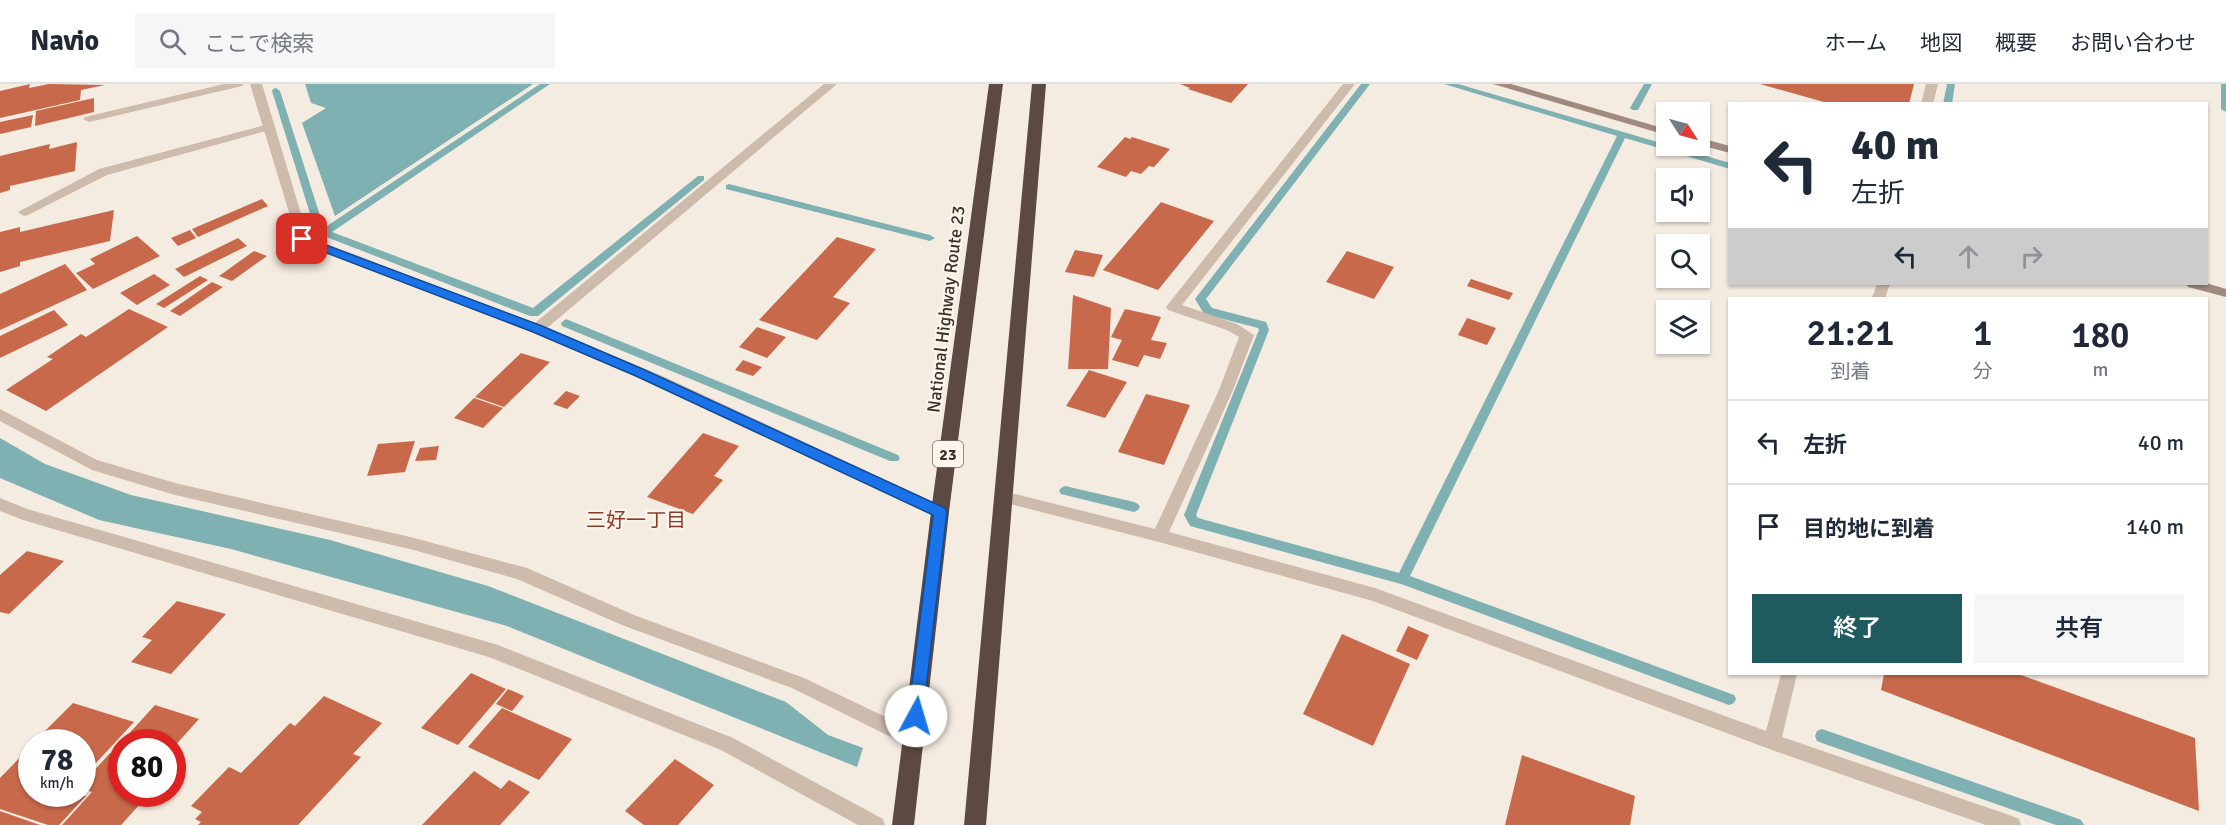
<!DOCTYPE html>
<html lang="ja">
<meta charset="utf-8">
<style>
:root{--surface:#fff;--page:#f6f6f7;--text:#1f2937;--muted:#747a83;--line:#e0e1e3;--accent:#1f5a5e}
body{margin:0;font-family:Signika,"Noto Sans JP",sans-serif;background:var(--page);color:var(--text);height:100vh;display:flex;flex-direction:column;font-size:22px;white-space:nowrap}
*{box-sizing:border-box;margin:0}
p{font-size:20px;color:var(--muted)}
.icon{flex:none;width:33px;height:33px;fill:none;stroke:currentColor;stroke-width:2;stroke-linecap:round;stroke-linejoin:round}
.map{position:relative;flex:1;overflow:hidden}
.drawer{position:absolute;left:1728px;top:213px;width:480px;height:378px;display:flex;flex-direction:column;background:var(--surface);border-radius:0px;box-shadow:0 2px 4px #0004}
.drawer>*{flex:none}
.banner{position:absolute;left:1728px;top:18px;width:480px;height:183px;border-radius:0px;box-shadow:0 2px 4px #0004;background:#fff;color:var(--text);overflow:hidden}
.needle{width:39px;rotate:126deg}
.buttons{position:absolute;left:1656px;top:18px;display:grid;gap:12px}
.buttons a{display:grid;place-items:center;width:54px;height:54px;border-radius:0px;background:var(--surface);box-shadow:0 2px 4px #0004;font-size:30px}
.speed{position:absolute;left:18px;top:645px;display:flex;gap:12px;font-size:30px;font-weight:700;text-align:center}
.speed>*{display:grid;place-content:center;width:78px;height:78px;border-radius:50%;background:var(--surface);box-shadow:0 2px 4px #0004;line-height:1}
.speed small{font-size:15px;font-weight:400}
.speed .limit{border:9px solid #d22;background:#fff;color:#111}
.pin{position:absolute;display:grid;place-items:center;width:51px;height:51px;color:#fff;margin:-26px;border-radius:12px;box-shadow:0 3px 9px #0006}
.me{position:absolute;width:66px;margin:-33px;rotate:6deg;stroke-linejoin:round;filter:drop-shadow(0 0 4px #0008)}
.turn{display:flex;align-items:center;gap:21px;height:126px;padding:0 24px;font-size:27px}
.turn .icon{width:78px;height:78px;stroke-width:2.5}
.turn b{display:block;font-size:42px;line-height:51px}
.lanes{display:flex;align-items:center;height:57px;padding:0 24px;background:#0003;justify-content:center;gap:30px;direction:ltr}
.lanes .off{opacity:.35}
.eta{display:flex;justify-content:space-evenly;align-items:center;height:102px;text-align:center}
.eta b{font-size:36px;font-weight:600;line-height:42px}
.primary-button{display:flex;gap:12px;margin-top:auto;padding:12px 24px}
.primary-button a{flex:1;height:69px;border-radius:0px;background:var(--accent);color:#fff;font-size:24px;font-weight:600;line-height:69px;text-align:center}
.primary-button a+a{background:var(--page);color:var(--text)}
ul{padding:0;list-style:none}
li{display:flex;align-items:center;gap:18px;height:84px;padding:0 24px;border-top:2px solid var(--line)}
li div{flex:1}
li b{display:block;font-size:22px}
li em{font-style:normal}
header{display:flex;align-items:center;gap:36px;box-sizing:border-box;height:84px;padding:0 30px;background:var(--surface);border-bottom:2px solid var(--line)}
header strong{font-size:28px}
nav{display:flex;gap:33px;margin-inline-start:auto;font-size:21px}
.search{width:420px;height:54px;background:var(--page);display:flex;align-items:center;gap:15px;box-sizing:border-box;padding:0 21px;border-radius:0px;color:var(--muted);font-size:22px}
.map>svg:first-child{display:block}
.water{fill:#7fb0b2}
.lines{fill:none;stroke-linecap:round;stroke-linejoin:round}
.stream{fill:#7fb0b2;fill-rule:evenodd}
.building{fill:#c8694b}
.lane{fill:#cdbbac;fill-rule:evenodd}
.street{fill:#cdbbac;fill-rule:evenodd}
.secondary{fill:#a18a7d;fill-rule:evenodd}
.highway{fill:#5c4a42;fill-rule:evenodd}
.route{fill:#1a73e8;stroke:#114b97;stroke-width:1.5}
.labels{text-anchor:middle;stroke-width:4.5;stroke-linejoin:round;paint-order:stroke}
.shield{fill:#fbf5ee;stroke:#756b66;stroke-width:1.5}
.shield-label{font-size:16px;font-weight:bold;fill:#3b302b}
.street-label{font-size:18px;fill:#3b302b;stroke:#fbf5ee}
.neighbourhood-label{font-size:20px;fill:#8c3b22;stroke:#fbf5ee}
</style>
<header>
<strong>Navio</strong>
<div class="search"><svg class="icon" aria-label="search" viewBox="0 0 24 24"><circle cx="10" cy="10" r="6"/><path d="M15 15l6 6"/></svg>ここで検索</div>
<nav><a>ホーム</a><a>地図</a><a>概要</a><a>お問い合わせ</a></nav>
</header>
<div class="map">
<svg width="2226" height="741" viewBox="0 0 2226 741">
<rect width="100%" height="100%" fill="#f4ebe1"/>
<path class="water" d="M305 0H533L335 132 302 39 326 24 311 19Z
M0 354 45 380 131 411 330 456 488 502 786 618 828 651 863 664 857 683 507 542 231 465 99 436 0 394Z"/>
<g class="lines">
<path class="stream" d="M540 0H550L332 148 533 224 698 92H704V96L538 232H530L316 149 272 7 273 5 276 4 280 7 324 144Z
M1361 0H1370L1206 215 1212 224 1266 238 1269 246 1196 431 1198 434 1399 489 1617 52 1444 0H1458L1730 79V85L1625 54 1410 492 1734 611 1736 615 1734 619 1729 621 1401 500 1190 442 1184 431 1259 246 1258 244 1204 230 1195 215Z
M1644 0H1652L1638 26H1632L1630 24Z
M1947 0H1955L1952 20H1943Z
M2221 0H2226V28L2221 25Z
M729 100 930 151 935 154 930 157 726 105V101Z
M566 235 898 371 900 374 898 377H890L562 242 561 239Z
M1065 402 1134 418 1138 420 1140 423 1138 426 1134 428 1061 410 1059 407 1061 404Z
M1822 645 2076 734 2081 736 2084 741H2056L1822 659 1817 657 1815 652 1817 647Z"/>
</g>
<path class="building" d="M30 0 29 4 49 0 105 1 81 6 80 16 0 34V7Z
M1180 0H1248L1231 19 1188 5 1190 4Z
M1760 0H1914L1909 20H1831Z
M94 14V28L35 42 36 27Z
M33 31 31 43 0 50V38Z
M1125 53 1130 55 1132 53 1170 65 1154 83 1149 82 1141 90 1131 87 1126 93 1097 83Z
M77 58 75 87 10 102V106L0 109V72L50 60 49 65Z
M262 115 268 122 198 153 192 145Z
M1161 118 1214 137 1158 206 1103 186Z
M114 126 110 157 20 178V182L0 188V148L20 143V148Z
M190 146 196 154 178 162 171 154Z
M137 152 160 172 93 205 76 189 95 180 90 175Z
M837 153 876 165 833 213 850 219 817 256 759 236Z
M238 154 247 162 184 193 175 185Z
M1075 166 1103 171 1094 193 1065 188Z
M254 167 267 172 232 197 219 192Z
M1347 167 1394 183 1374 215 1326 198Z
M65 180 87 206 0 246V210Z
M154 190 170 201 137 221 120 209Z
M200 192 208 196 164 224 156 220Z
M1471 195 1513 209 1509 216 1467 202Z
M212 198 223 203 180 232 170 227Z
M1073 211 1111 224 1108 285H1068Z
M129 225 168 243 46 327 6 306 53 275 47 273 81 250 86 253Z
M1125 225 1161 233 1151 256 1167 259 1160 275 1144 271 1138 283 1112 276 1122 256 1111 253Z
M54 226 68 241 0 274V252Z
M1467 234 1496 244 1487 261 1458 251Z
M757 243 786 253 767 274 739 263Z
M521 269 550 278 504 323 475 313Z
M743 276 762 283 753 292 735 286Z
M1089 286 1127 298 1105 334 1066 322Z
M566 307 580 312 567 325 553 320Z
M1146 310 1190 321 1164 381 1118 368Z
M474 314 503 324 483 344 454 334Z
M703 349 739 362 714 392 723 396 693 430 647 413Z
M415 357 405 388 367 392 378 360Z
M439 362 436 376 415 377 420 364Z
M27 467 64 477 9 530 0 528V491Z
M177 517 226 530 171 590 131 578 152 556 142 553Z
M1408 542 1429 551 1417 576 1396 567Z
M1342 550 1410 580 1373 662 1303 630Z
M471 589 506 605 458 661 421 644Z
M1884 590H2018L2195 654 2199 727 1881 606Z
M508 605 524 612 512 627 496 620Z
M324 612 382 639 353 670 361 673 298 741H198L201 738 195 735 202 728 191 722 229 683 241 689 290 639 295 642Z
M73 619 134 638 82 694V658H34Z
M155 621 199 635 172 665V658H122V667L115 665Z
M502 624 572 655 539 696 468 663Z
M32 661V710H79L86 712 59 741H48L0 725V694Z
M110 669 122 673V710H149L121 741H62L92 708 82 705V700Z
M1522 671 1635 712 1630 741H1505Z
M675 675 714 701 678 741H644L625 727Z
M474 687 501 705 509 696 530 708 500 741H422Z
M0 727 40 741H0Z"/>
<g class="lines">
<path class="lane" d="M224 0H244L242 2 89 38 83 35 85 33Z
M269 40 275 43 273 45 107 91 28 131 24 132 18 128 99 85Z"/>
<path class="street" d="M250 0H262L308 153 535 239 824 0H837L547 244 667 294 946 424 948 428 946 432H934L657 302 532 248 298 158Z
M1343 0H1355L1182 221 1237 240 1254 251 1233 306 1169 448 1375 504 1766 647 1781 590H1797L1782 653 2012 732 2019 735 2021 741H1986L1772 666 1373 517 1159 458 998 417 995 413 998 409 1003 407 1155 445 1219 306 1239 253 1227 246 1168 226 1166 223Z
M1926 0H1938L1933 20H1921Z
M1877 200H1890L1885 214H1872Z
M0 325 97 376 175 399 410 453 527 484 634 531 804 594 919 649 922 655 919 661 913 663 907 661 792 604 622 541 517 495 410 465 175 411 92 386 0 337Z
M0 414 27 425 498 561 733 654 883 735 885 741H858L721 666 489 573 23 436 0 427Z"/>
<path class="secondary" d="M1493 0H1511L1666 45V51Z
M1700 54 1730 62V69L1700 61Z
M2206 199 2226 205V213L2188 203 2186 200Z"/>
<path class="highway" d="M989 0H1003L949 428 914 741H892L931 428Z
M1032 0H1046L986 741H964Z"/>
</g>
<path class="route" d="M302 152 542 242 645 286 945 424 947 428 922 638 916 640 910 638 908 632 933 431 636 292 533 248 298 158 296 155Z"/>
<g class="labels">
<rect class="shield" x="933" y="357" width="30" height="26" rx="4.5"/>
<g class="shield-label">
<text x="948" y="376">23</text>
</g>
<g class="street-label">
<text transform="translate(946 225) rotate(-83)" y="6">National Highway Route 23</text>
</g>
<g class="neighbourhood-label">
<text x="636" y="443">三好一丁目</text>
</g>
</g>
</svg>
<div class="buttons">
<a><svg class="needle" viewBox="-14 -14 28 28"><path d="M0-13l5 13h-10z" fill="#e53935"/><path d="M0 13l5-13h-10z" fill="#747a83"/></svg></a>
<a><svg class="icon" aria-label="sound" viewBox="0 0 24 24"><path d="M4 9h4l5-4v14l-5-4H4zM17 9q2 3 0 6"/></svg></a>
<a><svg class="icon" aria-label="search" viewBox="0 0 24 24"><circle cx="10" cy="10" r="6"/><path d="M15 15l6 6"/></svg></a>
<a><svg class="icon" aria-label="layers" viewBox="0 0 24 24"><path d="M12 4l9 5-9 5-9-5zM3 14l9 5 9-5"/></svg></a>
</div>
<div class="speed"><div>78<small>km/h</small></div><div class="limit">80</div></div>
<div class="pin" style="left:302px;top:155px;background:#d93025"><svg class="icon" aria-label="arrive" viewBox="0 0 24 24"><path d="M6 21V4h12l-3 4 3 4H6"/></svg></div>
<svg class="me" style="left:916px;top:632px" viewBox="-20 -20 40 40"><circle r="19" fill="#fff"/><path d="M0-13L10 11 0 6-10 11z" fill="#1a73e8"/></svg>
<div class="banner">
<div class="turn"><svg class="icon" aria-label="left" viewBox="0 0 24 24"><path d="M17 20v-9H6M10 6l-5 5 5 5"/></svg><div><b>40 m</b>左折</div></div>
<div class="lanes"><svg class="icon" aria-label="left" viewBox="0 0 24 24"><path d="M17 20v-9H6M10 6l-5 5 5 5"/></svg><svg class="icon off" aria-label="ahead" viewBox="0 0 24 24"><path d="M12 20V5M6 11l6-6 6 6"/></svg><svg class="icon off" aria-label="right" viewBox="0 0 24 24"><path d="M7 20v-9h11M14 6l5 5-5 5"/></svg></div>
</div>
<section class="drawer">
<div class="eta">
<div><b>21:21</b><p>到着</p></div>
<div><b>1</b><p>分</p></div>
<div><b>180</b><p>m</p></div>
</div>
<ul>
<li><svg class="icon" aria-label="left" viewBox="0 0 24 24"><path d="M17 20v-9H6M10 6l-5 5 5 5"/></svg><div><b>左折</b></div><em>40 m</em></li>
<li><svg class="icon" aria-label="arrive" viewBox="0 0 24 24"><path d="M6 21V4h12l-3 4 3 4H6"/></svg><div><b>目的地に到着</b></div><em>140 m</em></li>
</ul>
<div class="primary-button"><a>終了</a><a>共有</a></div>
</section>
</div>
